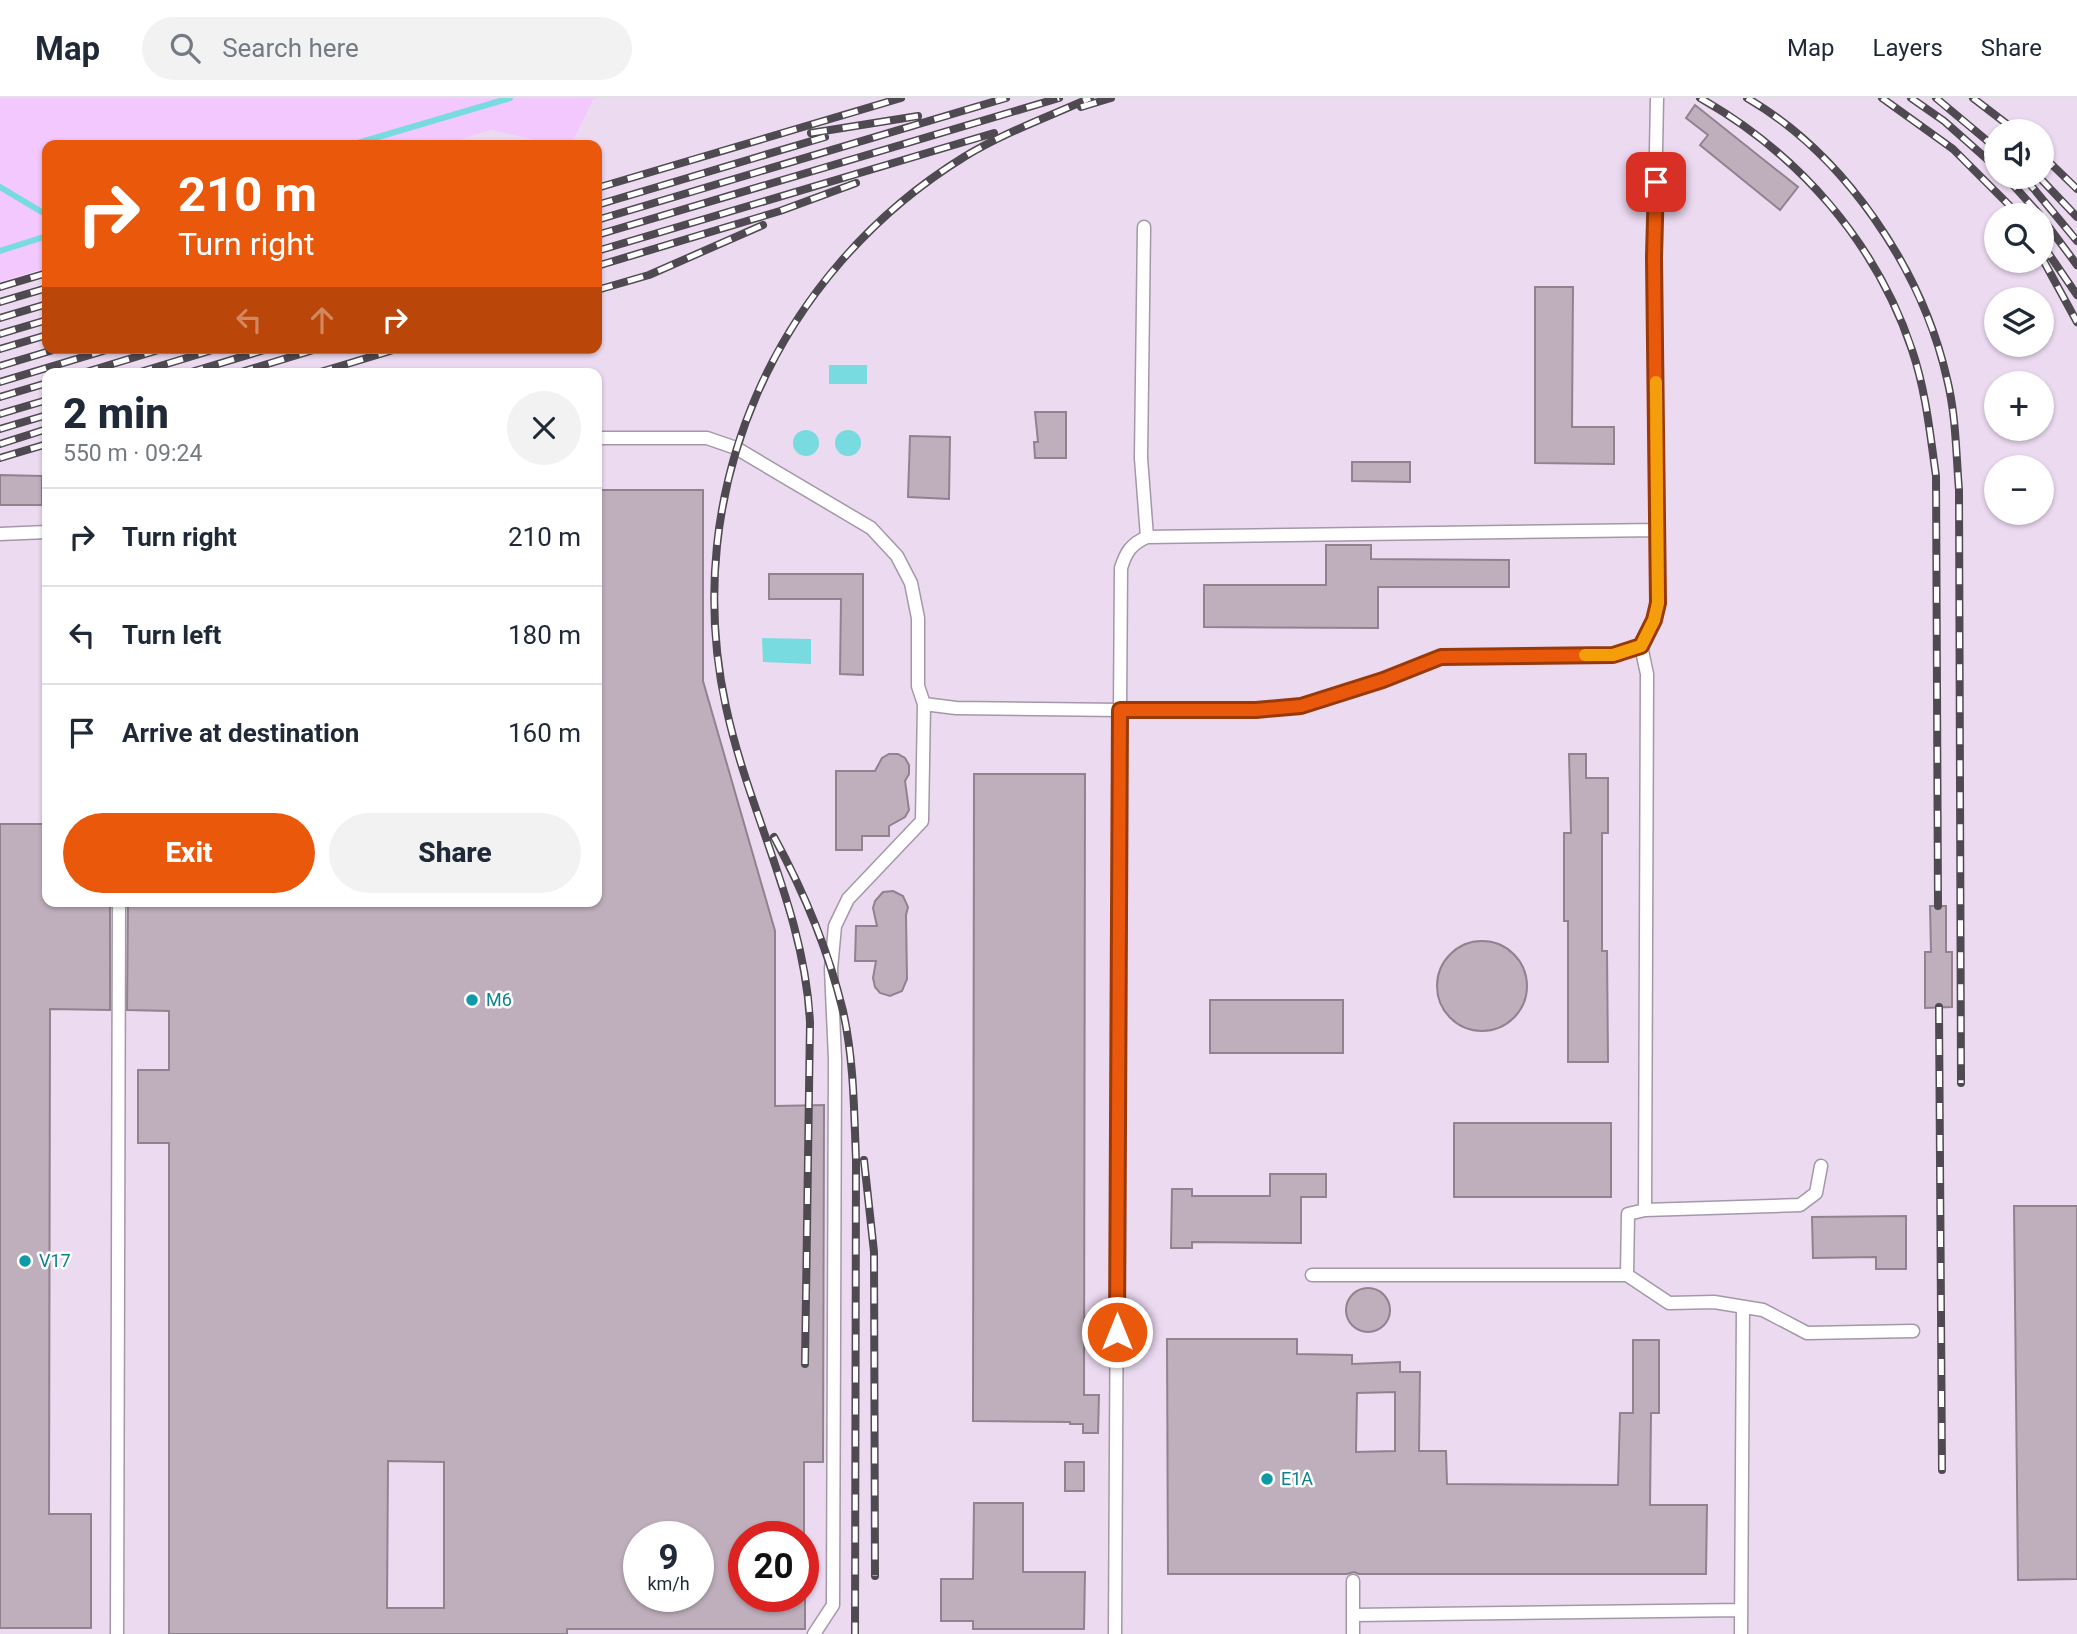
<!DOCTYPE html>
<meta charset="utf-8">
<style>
:root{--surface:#fff;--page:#f2f2f3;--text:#1f2937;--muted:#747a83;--line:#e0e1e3;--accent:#ea580c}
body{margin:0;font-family:Roboto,sans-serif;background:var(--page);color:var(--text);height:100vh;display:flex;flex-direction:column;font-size:26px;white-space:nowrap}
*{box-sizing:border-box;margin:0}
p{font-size:23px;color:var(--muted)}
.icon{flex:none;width:38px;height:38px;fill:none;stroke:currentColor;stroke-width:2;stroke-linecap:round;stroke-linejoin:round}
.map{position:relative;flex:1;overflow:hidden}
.sheet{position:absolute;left:42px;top:270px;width:560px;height:539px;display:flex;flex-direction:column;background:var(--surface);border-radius:14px;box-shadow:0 2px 5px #0004}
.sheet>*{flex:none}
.hud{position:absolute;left:42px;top:42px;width:560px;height:214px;border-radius:14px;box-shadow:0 2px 5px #0004;background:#ea580c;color:#fff;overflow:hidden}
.tools{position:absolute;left:1984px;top:21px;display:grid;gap:14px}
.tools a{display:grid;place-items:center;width:70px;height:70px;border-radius:50%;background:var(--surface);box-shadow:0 2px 5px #0004;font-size:35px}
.speed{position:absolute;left:623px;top:1423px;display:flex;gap:14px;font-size:35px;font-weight:700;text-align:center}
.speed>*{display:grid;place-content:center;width:91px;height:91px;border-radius:50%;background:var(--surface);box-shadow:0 2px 5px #0004;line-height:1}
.speed small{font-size:18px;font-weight:400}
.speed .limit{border:10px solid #d22;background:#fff;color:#111}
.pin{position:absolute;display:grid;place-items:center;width:60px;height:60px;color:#fff;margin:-30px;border-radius:14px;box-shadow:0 4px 10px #0006}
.me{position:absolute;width:77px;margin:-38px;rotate:0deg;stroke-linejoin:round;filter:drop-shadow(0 0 5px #0008)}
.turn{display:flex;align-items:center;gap:24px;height:147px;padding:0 21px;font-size:32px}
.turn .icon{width:91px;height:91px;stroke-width:2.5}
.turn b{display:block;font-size:49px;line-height:60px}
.lanes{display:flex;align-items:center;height:66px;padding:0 21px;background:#0003;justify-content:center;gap:35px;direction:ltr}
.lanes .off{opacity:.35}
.round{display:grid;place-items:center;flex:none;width:74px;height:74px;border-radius:37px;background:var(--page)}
.overview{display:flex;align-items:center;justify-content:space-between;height:119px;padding:0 21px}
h1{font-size:42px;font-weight:800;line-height:52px}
.action{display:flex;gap:14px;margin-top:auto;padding:14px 21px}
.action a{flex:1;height:80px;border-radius:42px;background:var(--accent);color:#fff;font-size:28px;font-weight:800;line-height:80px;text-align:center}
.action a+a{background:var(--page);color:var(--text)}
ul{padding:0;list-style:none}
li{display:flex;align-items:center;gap:21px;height:98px;padding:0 21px;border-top:2px solid var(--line)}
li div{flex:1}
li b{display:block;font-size:26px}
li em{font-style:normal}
header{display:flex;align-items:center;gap:42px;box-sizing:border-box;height:98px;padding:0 35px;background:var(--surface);border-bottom:2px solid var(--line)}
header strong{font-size:33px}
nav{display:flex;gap:38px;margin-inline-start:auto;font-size:24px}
.search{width:490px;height:63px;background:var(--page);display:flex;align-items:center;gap:18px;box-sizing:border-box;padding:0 24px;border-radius:38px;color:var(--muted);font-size:26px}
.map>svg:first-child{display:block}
.built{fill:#ecdaf1;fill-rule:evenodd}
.green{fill:#f2c8ff}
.water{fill:#78dbdf}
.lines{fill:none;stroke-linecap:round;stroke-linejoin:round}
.stream{stroke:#78dbdf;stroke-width:6}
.building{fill:#bfafbc;stroke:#91828f;stroke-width:2;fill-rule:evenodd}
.lane-casing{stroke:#a398a7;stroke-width:15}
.lane{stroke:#fff;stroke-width:12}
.rail-casing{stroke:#4f4951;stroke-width:8}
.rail{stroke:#fff;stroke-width:5;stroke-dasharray:16;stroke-linecap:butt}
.route-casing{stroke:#983908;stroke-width:18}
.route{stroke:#ea580c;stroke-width:12}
.slow{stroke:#f59e0b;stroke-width:12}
.culture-dot{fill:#0f9aa8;stroke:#fff;stroke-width:2.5}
.labels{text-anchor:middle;stroke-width:5;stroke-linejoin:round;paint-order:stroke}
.culture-label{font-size:18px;fill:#0d838f;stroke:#fff;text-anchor:start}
</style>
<header>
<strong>Map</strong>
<div class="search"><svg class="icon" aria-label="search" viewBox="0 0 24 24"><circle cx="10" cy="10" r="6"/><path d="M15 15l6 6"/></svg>Search here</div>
<nav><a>Map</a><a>Layers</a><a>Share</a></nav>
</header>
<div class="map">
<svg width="2077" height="1536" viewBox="0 0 2077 1536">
<rect width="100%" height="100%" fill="#f6e9fa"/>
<path class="built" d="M598 0H2077V1536H0V184L47 171V250H597V47H571L593 2ZM1997 33H2042V79H1997ZM1997 117H2042V163H1997ZM1997 201H2042V247H1997ZM47 275H597V803H47ZM1997 285H2042V331H1997ZM1997 369H2042V415H1997ZM639 1438H698V1498H639ZM744 1438H803V1498H744Z
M491 32 556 47H445Z"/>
<path class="green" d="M0 0H598L593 2 571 47H556L491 32 445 47H47V170L0 184Z"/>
<path class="water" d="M829 267H867V286H829Z
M835 345a13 13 0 1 1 26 0a13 13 0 1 1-26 0Z
M793 345a13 13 0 1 1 26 0a13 13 0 1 1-26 0Z
M762 540 811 541V566L763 564Z"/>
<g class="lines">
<path class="stream" d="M351 47 510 0
M0 89 47 117
M0 153 47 138"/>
</g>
<path class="building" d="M1695 7 1798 89 1780 112 1700 47 1708 37 1686 20Z
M1535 189H1573L1572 329H1614V366L1535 365Z
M1035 314H1066V360H1035L1034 344H1038Z
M910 338 950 339 949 401 908 399Z
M1352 364H1410V384L1352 383Z
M0 377 42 378V407H0Z
M597 392H703V583L775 833V1008L824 1007 823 1364H804V1438H744V1498H805V1531H567V1536H169V1045H138V972H169V913L127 912 128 803H597ZM388 1363 444 1364V1510H387ZM639 1438H698V1498H639Z
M1326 447H1371V461L1509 462V489H1378V530L1204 529V487H1326Z
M769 476H863V577L840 576 841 501H769Z
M889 656H898L905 660 909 667V676L905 683 909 712 905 719 889 728V738H862V752H836V673H875L882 660Z
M1569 656H1586V680H1608V735H1602V853H1607L1608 964H1568V823H1564V735H1571Z
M974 676H1085L1084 1297H1099L1098 1335H1083V1326H1070V1324L973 1323Z
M0 726H47V803H110V912L50 911 49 1416H91V1530H0Z
M893 793 903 798 908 809 906 817 907 881 902 893 890 898 880 895 875 889 873 880 876 863H855L856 828H877L873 810 875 803 883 794Z
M1930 808H1946V854H1952V909L1925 910V854H1931Z
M1437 888a45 45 0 1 1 90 0a45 45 0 1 1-90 0Z
M1210 902H1343V955H1210Z
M1454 1025H1611V1099H1454Z
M1270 1076H1326V1099H1301V1145L1192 1144V1150H1171L1172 1091H1192V1098H1270Z
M2014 1108H2077V1481L2018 1482Z
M1906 1118V1171H1876V1159L1813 1160 1812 1119Z
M1346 1212a22 22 0 1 1 44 0a22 22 0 1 1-44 0Z
M1167 1241H1297V1256L1352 1257V1266L1400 1264V1274H1420L1419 1353H1446L1447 1386 1618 1387 1620 1315H1633V1242H1659V1315H1651L1650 1407H1707L1706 1476H1359L1354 1474 1347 1476H1168ZM1395 1294V1353L1356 1354 1357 1295Z
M1065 1364H1084V1393H1065Z
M974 1405H1023V1474H1085L1084 1531H973V1523H941V1481H973Z"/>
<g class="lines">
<g class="lane-casing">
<path id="lane" d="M1144 129 1141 360 1147 439
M597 340H707L736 350 871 430 897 458 911 485 918 520V588L924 606 922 723 848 801 835 828 831 871 835 961 833 1507 814 1536
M0 436 47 434
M924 606 956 610 1120 612 1121 470C1126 454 1131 446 1147 439L1658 432
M1821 1068 1816 1095 1800 1107 1645 1112 1628 1116 1627 1177 1669 1205 1714 1204 1763 1212 1807 1235 1913 1233
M1645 1112 1647 576 1641 548 1654 522 1658 505 1654 159 1657 0
M1312 1177H1627
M1353 1517 1741 1512
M117 1536 119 803
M1115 1536 1120 612H1257L1301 608 1383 582 1441 559 1613 557 1641 548
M1353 1536V1483
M1741 1536 1743 1209"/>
</g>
<use href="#lane" class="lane"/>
<g class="rail-casing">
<path id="rail" d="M1700 0C1799 56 1876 144 1912 252 1926 293 1930 336 1936 378L1938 808
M1747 0C1845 57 1922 171 1947 281 1956 317 1956 355 1959 392L1961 985
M1882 0 1953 51 2019 117
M1911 0 1944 23 1997 70
M1936 0 1997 51
M1973 0 2016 33
M1081 9 1111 0
M811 35 918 18
M2042 57 2077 91
M2006 79 2040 117
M2024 79 2077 143
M2039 79 2077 119
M597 90 901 0
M597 107 825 39
M2042 120 2077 167
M597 122 1006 0
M597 137 1059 0
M2042 146 2077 197
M597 153 994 35
M2042 160 2077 224
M597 168 780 113 856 85
M0 189 47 175
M597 192 649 177 763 127
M0 204 47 190
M0 220 47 206
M0 236 47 222
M0 251 47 237
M0 268 60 250
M83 275 165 250
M137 275 219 250
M188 275 271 250
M238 275 320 250
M317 275 400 250
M0 284 113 250
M0 299 47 285
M0 316 47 302
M0 331 47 317
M0 346 47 331
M0 360 47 346
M774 739C804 794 828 851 843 913 854 962 854 1013 856 1062L855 1536
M1939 909 1942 1372
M864 1062 874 1154 875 1478
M805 1266 810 925C805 814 749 716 726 609 679 393 776 175 964 59 1003 35 1048 19 1090 0"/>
</g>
<use href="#rail" class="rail"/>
</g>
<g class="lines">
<g class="route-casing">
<path id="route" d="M1117 1234 1120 612H1256L1301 608 1383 582 1441 559 1613 557 1641 548 1654 522 1658 505 1654 159 1656 84"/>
</g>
<use href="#route" class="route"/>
<path class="slow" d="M1585 557H1613L1641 548 1654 522 1658 505 1656 284"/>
</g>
<g class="culture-dot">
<circle cx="472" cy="902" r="7"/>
<circle cx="25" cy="1163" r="7"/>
<circle cx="1267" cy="1381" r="7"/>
</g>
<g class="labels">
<g class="culture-label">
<text x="486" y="908">M6</text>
<text x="39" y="1169">V17</text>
<text x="1281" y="1387">E1A</text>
</g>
</g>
</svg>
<div class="tools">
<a><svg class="icon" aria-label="sound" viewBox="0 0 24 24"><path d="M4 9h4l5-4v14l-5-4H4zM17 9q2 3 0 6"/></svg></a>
<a><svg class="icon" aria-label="search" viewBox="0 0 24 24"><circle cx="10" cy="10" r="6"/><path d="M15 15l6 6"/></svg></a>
<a><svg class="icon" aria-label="layers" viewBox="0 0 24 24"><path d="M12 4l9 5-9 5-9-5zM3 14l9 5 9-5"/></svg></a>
<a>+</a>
<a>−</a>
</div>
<div class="speed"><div>9<small>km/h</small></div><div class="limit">20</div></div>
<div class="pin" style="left:1656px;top:84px;background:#d93025"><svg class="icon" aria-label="arrive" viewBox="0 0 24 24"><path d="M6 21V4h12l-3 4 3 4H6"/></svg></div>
<svg class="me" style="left:1117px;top:1234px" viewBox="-20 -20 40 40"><circle r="17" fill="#ea580c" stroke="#fff" stroke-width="3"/><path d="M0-11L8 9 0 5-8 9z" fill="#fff"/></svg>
<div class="hud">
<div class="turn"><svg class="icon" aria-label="right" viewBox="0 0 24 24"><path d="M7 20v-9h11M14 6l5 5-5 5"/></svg><div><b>210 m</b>Turn right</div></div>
<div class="lanes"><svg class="icon off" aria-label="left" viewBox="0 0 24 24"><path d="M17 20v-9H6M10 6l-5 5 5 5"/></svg><svg class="icon off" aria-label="ahead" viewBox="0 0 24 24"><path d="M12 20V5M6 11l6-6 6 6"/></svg><svg class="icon" aria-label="right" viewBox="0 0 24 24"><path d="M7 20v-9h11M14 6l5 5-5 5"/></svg></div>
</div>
<section class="sheet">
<div class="overview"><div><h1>2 min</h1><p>550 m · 09:24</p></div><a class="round"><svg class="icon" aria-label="close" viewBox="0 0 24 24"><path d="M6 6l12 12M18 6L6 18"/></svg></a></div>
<ul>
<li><svg class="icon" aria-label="right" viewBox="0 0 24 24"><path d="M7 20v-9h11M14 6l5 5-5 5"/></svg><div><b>Turn right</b></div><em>210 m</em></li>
<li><svg class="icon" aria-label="left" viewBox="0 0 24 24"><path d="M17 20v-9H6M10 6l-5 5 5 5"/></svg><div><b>Turn left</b></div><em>180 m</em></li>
<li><svg class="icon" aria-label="arrive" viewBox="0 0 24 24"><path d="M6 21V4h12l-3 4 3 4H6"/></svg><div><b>Arrive at destination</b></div><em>160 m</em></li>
</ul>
<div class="action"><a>Exit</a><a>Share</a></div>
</section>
</div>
